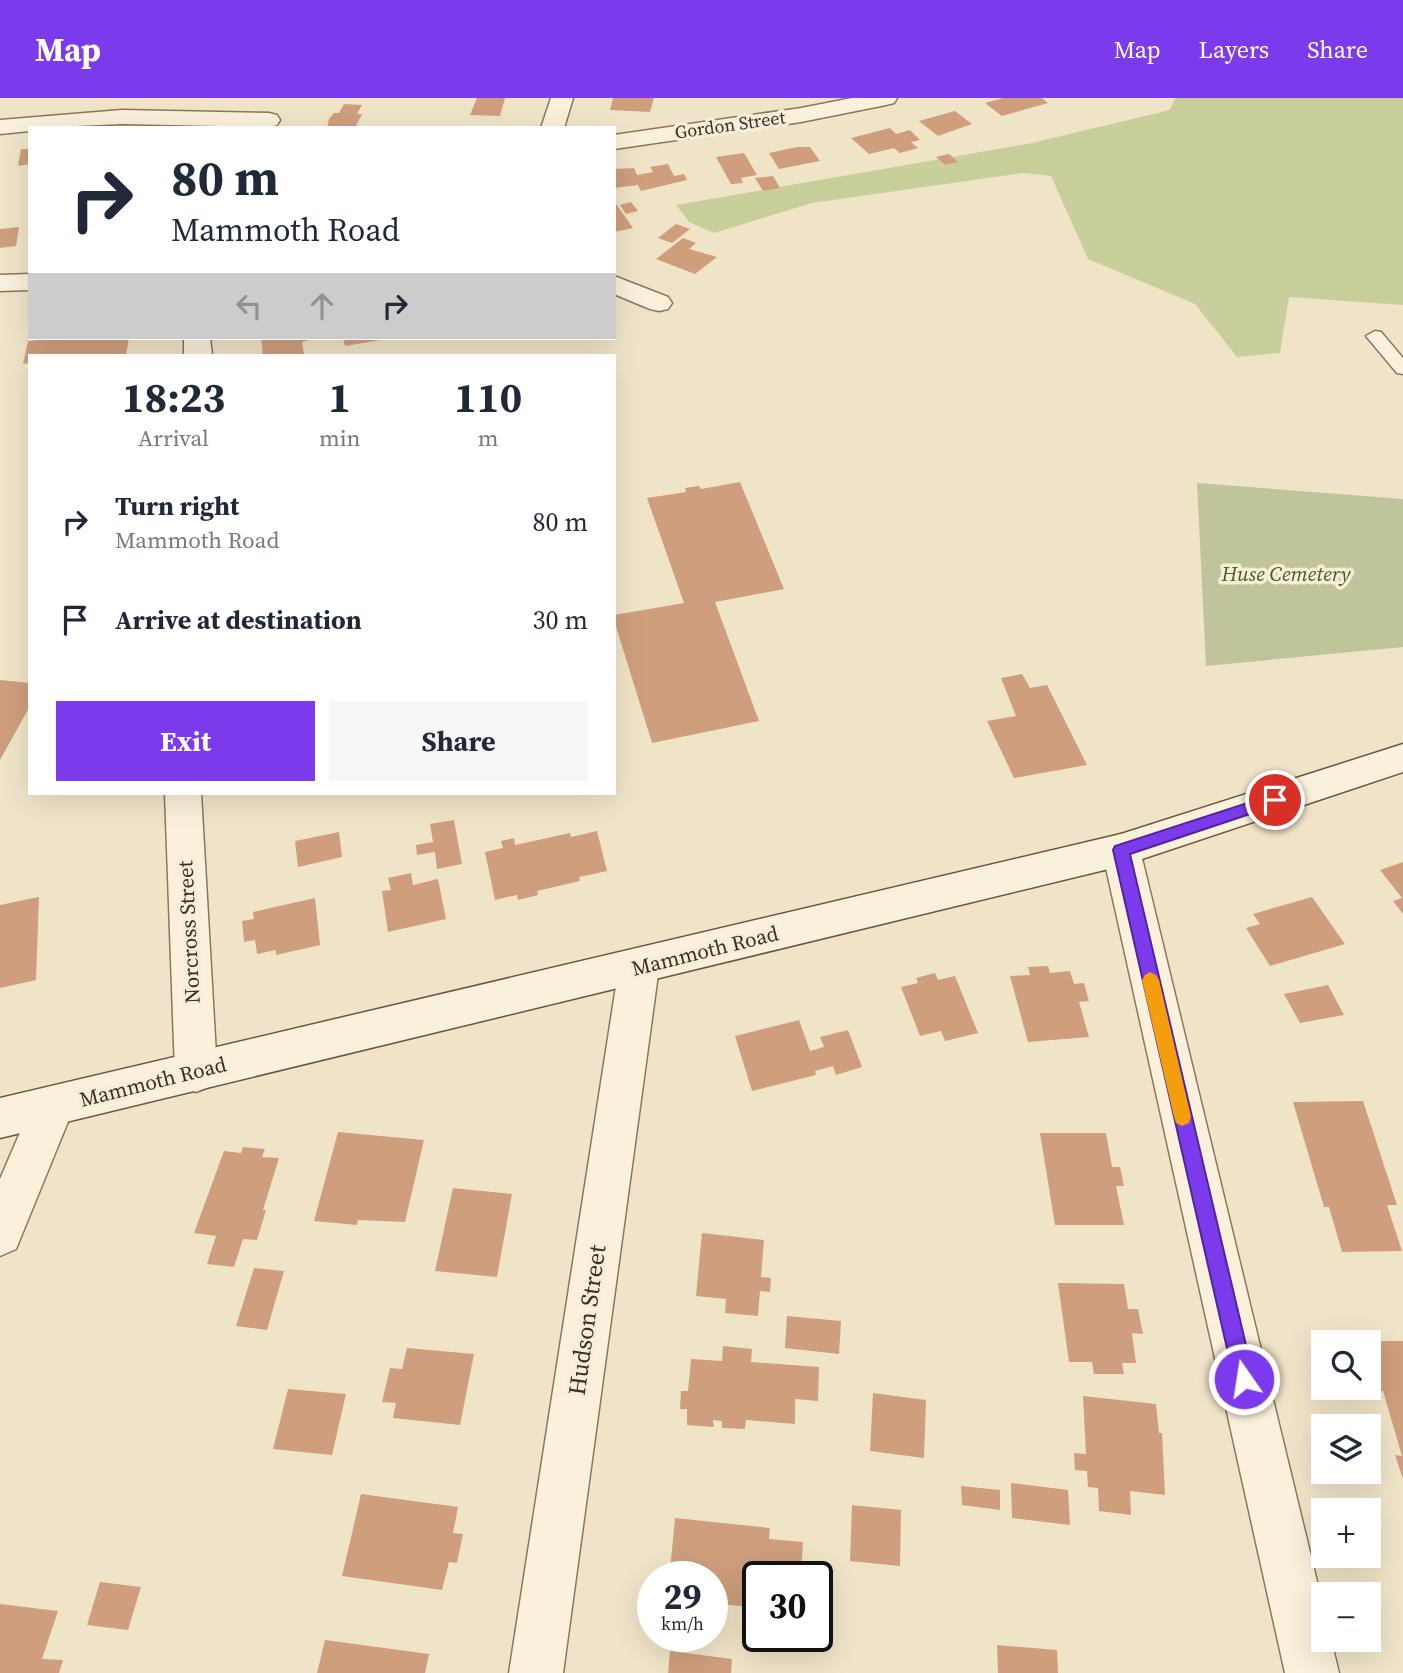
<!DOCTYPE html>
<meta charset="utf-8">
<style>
:root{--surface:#fff;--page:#f6f6f7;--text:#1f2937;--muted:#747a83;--accent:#7c3aed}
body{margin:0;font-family:"Source Serif 4",serif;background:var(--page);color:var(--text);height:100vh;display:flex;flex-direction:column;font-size:26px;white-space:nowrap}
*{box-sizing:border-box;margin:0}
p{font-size:23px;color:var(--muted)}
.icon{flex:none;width:38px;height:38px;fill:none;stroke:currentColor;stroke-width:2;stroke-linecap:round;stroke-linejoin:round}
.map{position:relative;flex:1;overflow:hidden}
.details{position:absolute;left:28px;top:256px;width:588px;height:441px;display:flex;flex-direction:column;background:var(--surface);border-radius:0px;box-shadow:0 7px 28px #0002}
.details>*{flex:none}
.top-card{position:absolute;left:28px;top:28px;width:588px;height:214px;border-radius:0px;box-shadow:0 7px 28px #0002;background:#fff;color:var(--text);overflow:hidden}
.fabs{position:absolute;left:1311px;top:1232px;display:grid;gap:14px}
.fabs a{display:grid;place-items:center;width:70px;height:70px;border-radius:0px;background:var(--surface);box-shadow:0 7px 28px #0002;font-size:35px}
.speed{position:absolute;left:637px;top:1463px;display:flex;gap:14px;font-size:35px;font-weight:700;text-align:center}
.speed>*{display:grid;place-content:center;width:91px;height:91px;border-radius:50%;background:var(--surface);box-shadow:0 7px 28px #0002;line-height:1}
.speed small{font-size:18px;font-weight:400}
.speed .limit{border:4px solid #111;border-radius:10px;background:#fff;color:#111}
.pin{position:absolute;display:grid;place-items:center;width:60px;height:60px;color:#fff;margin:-30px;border:4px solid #fff;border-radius:50%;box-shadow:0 2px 7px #0007}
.me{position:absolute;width:77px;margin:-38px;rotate:347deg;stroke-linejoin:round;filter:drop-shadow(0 0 5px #0008)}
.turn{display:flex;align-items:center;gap:24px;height:147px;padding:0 28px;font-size:32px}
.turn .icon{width:91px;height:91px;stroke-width:2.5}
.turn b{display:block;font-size:49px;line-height:60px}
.lanes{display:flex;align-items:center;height:66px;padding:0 28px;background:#0003;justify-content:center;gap:35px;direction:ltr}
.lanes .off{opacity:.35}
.eta{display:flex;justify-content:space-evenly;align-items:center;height:119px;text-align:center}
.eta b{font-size:42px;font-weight:700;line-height:49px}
.cta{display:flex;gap:14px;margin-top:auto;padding:14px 28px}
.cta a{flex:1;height:80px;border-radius:0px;background:var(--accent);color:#fff;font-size:28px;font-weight:700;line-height:80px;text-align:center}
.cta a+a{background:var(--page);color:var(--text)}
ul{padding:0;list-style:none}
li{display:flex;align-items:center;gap:21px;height:98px;padding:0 28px}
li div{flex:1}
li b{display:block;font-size:26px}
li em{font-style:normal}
header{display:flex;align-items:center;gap:42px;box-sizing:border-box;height:98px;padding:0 35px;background:var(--accent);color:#fff}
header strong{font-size:33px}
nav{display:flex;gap:38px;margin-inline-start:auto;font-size:24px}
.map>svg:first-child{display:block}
.green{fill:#c9cf9b}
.cemetery{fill:#bfc49a}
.building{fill:#cf9f7d}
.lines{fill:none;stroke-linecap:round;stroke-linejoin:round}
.lane-casing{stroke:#8d765c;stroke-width:3}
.street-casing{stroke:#8d765c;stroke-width:3}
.secondary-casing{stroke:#6f573f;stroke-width:3}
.lane{fill:#faf1dc;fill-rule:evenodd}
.street{fill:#faf1dc;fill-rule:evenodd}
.secondary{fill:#faf1dc;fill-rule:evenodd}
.route{fill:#7c3aed;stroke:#51269a;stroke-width:2}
.slow{fill:#f59e0b}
.labels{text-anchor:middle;stroke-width:7;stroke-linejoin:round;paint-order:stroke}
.far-street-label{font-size:18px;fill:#3d2e20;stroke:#f7eed8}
.park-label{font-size:21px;font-style:italic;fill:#4d5a26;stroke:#f7eed8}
.street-label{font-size:21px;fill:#3d2e20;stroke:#f7eed8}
.near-street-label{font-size:24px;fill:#3d2e20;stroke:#f7eed8}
</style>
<header>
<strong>Map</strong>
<nav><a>Map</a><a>Layers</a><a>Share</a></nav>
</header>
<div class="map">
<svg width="1403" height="1575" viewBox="0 0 1403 1575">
<rect width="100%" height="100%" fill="#f0e4c8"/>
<path class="green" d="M1175 0H1403V207L1289 199 1280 255 1237 259 1195 206 1088 161 1051 78 1023 75 812 105 714 135 689 124 676 107 1032 45 1170 12Z"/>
<path class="cemetery" d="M1197 385 1403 401V549L1206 568Z"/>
<path class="building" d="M477 0H505L500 18 470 17Z
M613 0H654L650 14 610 12Z
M1003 0H1042L1048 5 1002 18 985 5Z
M344 6 362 7 357 16H362L355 30H327L329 21 334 15H339Z
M955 13 972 26 938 38 919 23Z
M890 30 896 36 910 32 920 42 911 44 918 50 900 55 894 50 869 56 851 40Z
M797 49H810L820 63 779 71 769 55Z
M21 51H30V66L18 68Z
M744 55 757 77 741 80 743 85 731 86 716 59Z
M949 56 958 64 945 67 936 59Z
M668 66 674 78 684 76 687 82 641 93 638 87 614 90V71L634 70 637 77 653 74 650 69Z
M773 78 780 90 763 93 755 80Z
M614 103 633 130 614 134Z
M631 104 638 113 626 116 620 107Z
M676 126 690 131 672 145 658 140Z
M19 129 16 148 0 150V131Z
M683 140 696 145 689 151 717 159 695 176 656 161Z
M62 240H129L126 257H30V265L23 266 28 243Z
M261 240H310V242L302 244 304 257H263Z
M343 240H385L386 241 345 248Z
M740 384 784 491 715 504 759 623 652 645 614 522V517L684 505 647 400 686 394 685 390 699 388 701 391Z
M1022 576 1030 590 1047 587 1087 667 1014 680 987 623 1016 618 1001 580Z
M0 582 30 585V608L0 662Z
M454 722 462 766 437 771 435 754 417 757 416 747 433 744 430 726Z
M597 733 607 773 579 779 580 783 537 793 538 797 518 802 517 797 495 802 485 754 503 750 501 743 514 740 515 747 570 735 571 739Z
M339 734 342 759 298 769 295 743Z
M1403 764V816L1393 803 1402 800 1380 772Z
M411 775 413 787 438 781 446 821 388 834 382 793 391 792 388 780Z
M39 799 36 882 0 890V807Z
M1312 799 1345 846 1270 868 1246 830 1260 826 1253 816Z
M315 800 320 847 276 857V852L257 856 255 842 244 844 242 823 254 821 253 814Z
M1048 868 1050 875 1070 873 1074 886 1084 885 1089 903 1079 904 1089 939 1028 944 1010 878 1030 877 1028 869Z
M935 875 938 882 955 878 978 935 945 943 941 933 920 938 901 889 918 885 916 880Z
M1328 887 1344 917 1300 925 1284 896Z
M799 922 810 953 824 949 820 939 848 932 862 969 836 977 833 968 815 973 816 977 752 993 735 938Z
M1363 1003 1397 1107H1387L1402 1153 1342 1154 1329 1109H1324L1293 1004Z
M338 1034 424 1042 405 1124 358 1122 357 1127 314 1123Z
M1040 1035H1106L1112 1069H1120L1124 1088H1116L1124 1127H1055Z
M243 1049 265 1051 262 1059 279 1060 263 1112H266L257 1142 243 1141 234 1169 207 1166 216 1138 194 1135 224 1053 241 1055Z
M453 1090 512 1096 497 1179 435 1173Z
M702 1135 764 1142 761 1179 771 1180 770 1194 760 1193 758 1218 725 1215 726 1201 696 1198Z
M254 1170 284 1173 267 1232 236 1228Z
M1058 1185 1124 1186 1128 1211H1138L1143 1236 1132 1235 1136 1265H1122L1124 1276H1094L1092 1264H1069Z
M787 1218 841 1223 839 1256 785 1250Z
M1368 1243H1403V1381L1395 1357 1402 1358 1383 1293H1377L1368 1264Z
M723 1248 752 1251 751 1264 819 1269 818 1303 795 1301V1326L746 1322 745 1331 722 1330V1323L713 1322 714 1329 687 1327V1311H680L681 1293H688L691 1261 722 1263Z
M407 1250 474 1256 460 1327 393 1320 396 1305 382 1304 390 1270 402 1271Z
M288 1291 346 1296 332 1357 273 1351Z
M873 1295 926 1302 924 1360 870 1353Z
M1083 1298 1156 1306 1159 1335H1162L1165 1397 1130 1393 1131 1417 1099 1413 1098 1390 1088 1389 1087 1373 1075 1372 1074 1355 1086 1356Z
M1011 1385 1068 1392 1070 1427 1012 1420Z
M961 1388 1000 1392V1412L962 1407Z
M361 1396 458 1409 453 1435 463 1436 457 1465 449 1464 442 1492 342 1478Z
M852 1407 901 1412 900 1468 850 1463Z
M675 1420 770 1430 769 1441 803 1444 801 1479H758V1510L712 1505V1479H660L661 1472 670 1473Z
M100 1484 141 1489 128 1532 87 1527Z
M0 1506 58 1513 42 1561 63 1562 59 1575H0Z
M325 1542 429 1556 425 1575H317Z
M997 1547 1057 1552 1058 1575H998Z
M670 1553 732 1561 731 1575H668Z"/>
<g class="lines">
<g class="lane-casing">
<path id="lane" d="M1375 233 1381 234 1403 260V276L1397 275 1366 238Z"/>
</g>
<g class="street-casing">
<path id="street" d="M551 0H573L564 30H541Z
M852 0H897L894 5 886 7 801 24 614 51V37L801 10Z
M122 12 269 15 277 17 280 22 277 27 269 29 122 26 30 30V33L0 36V22Z
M30 176V192L0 193V177Z
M614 178 668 199 672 205 668 211 659 213 650 211 614 196Z
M184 240H210L212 257H184Z
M165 695H201L217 974 211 988 196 994 181 988 175 974Z
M1121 736 1134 741 1140 752 1323 1508V1542H1331L1339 1575H1285L1102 752 1108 741Z
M639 851 653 857 659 869 563 1575H509L619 869 625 857Z
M52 989 67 995 74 1009 16 1151 0 1158V1081L37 995Z"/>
</g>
<g class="secondary-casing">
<path id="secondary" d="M1403 646V674L1121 768 0 1040V1000L1121 736Z"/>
</g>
<use href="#lane" class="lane"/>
<use href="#street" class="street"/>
<use href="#secondary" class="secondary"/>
</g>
<path class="route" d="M1275 696 1280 698 1282 702 1280 706 1130 756 1254 1281 1251 1288 1244 1291 1237 1288 1234 1281 1113 752 1115 748Z"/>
<path class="slow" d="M1150 874 1156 877 1159 882 1191 1019 1189 1025 1182 1028 1176 1025 1174 1019 1142 882 1145 877Z"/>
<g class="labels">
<g class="far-street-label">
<text transform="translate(730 27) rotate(-8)" y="6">Gordon Street</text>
</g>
<g class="park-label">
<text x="1286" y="483">Huse Cemetery</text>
</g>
<g class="street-label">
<text transform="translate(189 834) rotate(-93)" y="7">Norcross Street</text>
<text transform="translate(705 853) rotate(-14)" y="7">Mammoth Road</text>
<text transform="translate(153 984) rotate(-14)" y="7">Mammoth Road</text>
</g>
<g class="near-street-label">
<text transform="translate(587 1222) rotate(-82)" y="8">Hudson Street</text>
</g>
</g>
</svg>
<div class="fabs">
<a><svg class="icon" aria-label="search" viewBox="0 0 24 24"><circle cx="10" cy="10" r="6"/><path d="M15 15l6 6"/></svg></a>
<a><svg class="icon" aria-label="layers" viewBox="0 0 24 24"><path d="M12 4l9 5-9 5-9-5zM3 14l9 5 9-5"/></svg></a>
<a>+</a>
<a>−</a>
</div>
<div class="speed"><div>29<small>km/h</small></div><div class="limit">30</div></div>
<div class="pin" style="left:1275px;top:702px;background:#d93025"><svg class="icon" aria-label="arrive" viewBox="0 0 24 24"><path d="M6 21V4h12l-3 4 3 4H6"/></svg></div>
<svg class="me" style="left:1244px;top:1281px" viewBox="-20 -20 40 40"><circle r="17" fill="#7c3aed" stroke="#fff" stroke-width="3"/><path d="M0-11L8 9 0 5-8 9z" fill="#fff"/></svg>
<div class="top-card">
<div class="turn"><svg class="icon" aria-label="right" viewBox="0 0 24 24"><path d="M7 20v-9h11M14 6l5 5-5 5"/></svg><div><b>80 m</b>Mammoth Road</div></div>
<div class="lanes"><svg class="icon off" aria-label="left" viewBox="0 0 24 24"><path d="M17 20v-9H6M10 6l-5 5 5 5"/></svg><svg class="icon off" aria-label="ahead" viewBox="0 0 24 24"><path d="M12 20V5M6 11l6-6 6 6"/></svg><svg class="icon" aria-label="right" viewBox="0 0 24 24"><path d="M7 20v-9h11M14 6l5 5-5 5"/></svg></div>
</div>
<section class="details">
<div class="eta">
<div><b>18:23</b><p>Arrival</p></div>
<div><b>1</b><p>min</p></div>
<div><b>110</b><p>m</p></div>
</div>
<ul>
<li><svg class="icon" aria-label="right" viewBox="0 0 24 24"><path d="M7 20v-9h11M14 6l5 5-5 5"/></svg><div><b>Turn right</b><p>Mammoth Road</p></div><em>80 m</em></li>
<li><svg class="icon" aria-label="arrive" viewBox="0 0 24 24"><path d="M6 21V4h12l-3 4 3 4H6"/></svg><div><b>Arrive at destination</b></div><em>30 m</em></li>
</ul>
<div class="cta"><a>Exit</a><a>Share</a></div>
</section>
</div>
